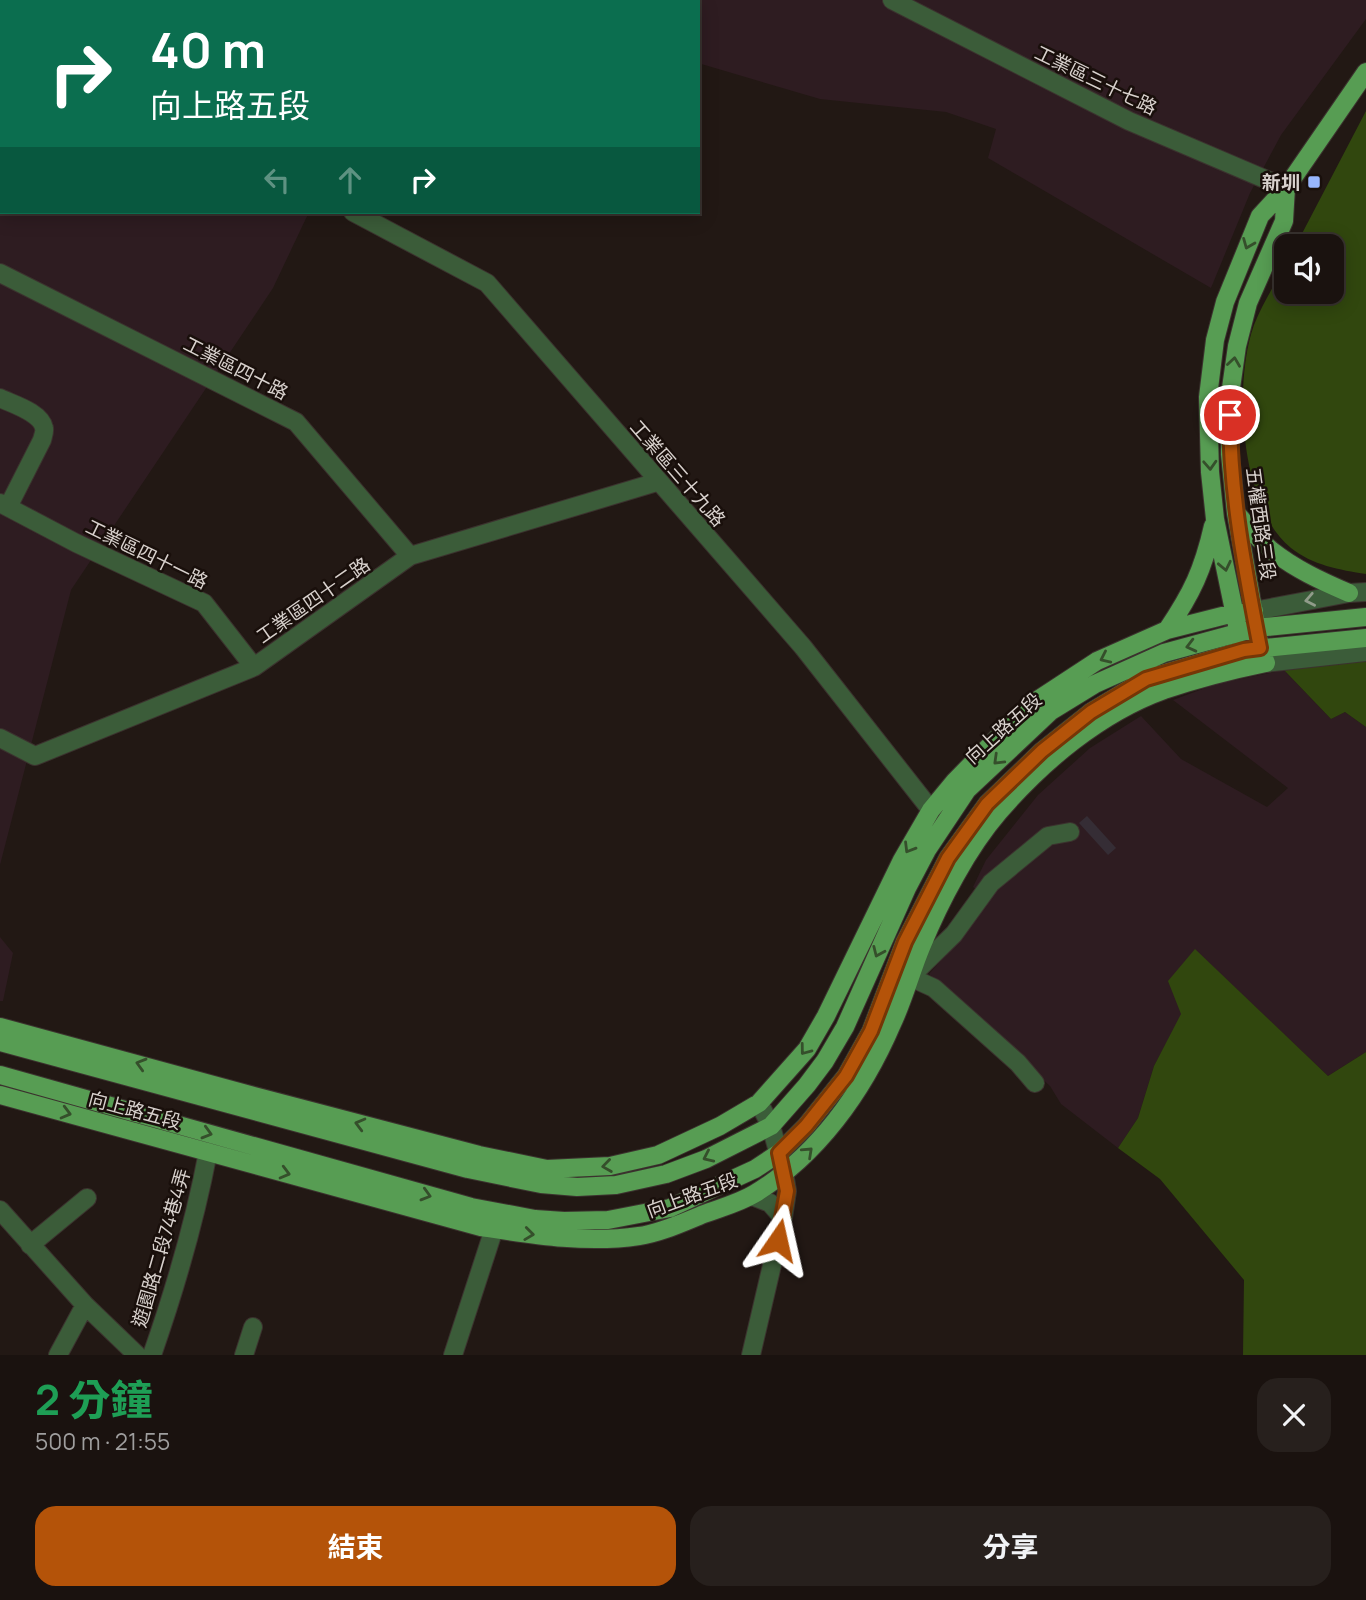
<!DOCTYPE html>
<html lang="zh-TW">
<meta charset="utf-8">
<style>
:root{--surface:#1a120f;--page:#27201d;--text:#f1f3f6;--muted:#9f9e9e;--line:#38322f;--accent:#b45309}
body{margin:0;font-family:Manrope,"Noto Sans TC",sans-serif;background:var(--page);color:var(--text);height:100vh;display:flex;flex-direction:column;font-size:26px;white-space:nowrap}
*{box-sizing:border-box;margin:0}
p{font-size:23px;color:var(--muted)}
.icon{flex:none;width:38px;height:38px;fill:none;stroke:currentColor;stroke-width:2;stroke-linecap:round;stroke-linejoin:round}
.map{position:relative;height:1355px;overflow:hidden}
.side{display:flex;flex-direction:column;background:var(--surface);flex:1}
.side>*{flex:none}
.top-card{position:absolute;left:0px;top:0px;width:700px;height:214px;box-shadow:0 4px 18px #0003,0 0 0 2px var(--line);background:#0b6e4f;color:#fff;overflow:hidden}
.fabs{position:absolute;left:1274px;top:234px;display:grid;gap:14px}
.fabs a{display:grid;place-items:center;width:70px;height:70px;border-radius:14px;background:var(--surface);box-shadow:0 4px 18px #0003,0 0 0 2px var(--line);font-size:35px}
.pin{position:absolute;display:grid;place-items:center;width:60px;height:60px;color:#fff;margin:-30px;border:4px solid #fff;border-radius:50%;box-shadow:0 2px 7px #0007}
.me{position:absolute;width:77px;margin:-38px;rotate:11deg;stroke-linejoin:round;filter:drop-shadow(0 0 5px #0008)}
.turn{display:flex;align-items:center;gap:24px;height:147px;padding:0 35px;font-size:32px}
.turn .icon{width:91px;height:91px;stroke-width:2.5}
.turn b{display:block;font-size:49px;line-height:60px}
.lanes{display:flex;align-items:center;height:66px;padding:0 35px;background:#0003;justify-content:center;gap:35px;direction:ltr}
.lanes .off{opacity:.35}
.round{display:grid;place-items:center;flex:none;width:74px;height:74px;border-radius:21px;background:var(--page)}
.head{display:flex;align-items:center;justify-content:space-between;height:119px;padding:0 35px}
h1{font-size:42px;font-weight:700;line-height:52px;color:#1e9e55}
.button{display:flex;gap:14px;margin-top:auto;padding:14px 35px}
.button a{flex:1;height:80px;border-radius:21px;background:var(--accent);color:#fff;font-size:28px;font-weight:700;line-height:80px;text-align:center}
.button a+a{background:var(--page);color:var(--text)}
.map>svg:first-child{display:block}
.industrial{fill:#2e1c21}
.green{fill:#31470e}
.building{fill:#352d35}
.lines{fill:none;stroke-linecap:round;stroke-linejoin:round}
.minor-casing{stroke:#3b322e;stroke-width:20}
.major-casing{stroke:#3b322e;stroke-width:20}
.minor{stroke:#3b5c39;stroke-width:18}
.major{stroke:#579d53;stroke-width:18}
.oneway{stroke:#354f2b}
.oneway2{stroke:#919c8a}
.route-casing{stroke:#753606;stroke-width:18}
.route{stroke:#b45309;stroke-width:12}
.poi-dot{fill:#98b6fd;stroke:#190f0b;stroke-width:2.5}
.labels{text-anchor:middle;stroke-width:5;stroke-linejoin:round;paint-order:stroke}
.street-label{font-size:19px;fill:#d8d1cd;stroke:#190f0b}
.poi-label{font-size:19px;font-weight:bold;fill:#d8d1cd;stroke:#190f0b;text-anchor:end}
</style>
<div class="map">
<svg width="1366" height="1355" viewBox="0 0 1366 1355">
<rect width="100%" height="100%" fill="#221814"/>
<path class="industrial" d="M0 0H428L2 2V212H309L273 288 71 590 0 865Z
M449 0H1366V19L1281 135 1250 193 1211 288 988 158 996 129 946 112 820 99 698 63V2Z
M1284 670 1331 719 1345 712 1366 727V1052L1328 1076 1195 950 1182 1014 1154 1066 1138 1118 1118 1148 1061 1104 1050 1086 929 974 961 938 990 899 973 887 986 860 1038 795 1090 748 1141 716 1181 759 1267 807 1288 788 1173 700 1216 684Z
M0 937 13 953 3 1001H0Z"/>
<path class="green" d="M1366 111V574C1340 570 1312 565 1291 548 1240 508 1233 382 1254 325 1262 304 1276 283 1286 263V292H1332V247H1295Z
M1366 648V727L1345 712 1331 719 1284 670 1304 654Z
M1195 949 1328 1076 1366 1052V1355H1243L1244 1280 1160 1179 1118 1148 1138 1118 1154 1066 1181 1014 1168 981Z"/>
<path class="building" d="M1087 816 1116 848 1108 855 1079 823Z"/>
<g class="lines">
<g class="minor-casing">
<path id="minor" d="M409 0 413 2
M892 0 1129 121 1286 188
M388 2V0
M0 46 2 47
M353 212 487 283 803 647 931 810
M0 273 296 422 410 556
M0 398C12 404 41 412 44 428 45 431 43 436 42 440L8 507
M0 503 76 543 204 603 254 667
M1254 611 1349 593 1366 592
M1266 663 1366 652
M0 738 35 756 254 667 410 556 657 482
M1035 1083 1018 1063 934 988 910 977 954 934 991 883 1048 836 1070 832
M752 1196 770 1203 783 1218
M0 1210 85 1305 137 1355
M30 1245 87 1198
M58 1355 85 1305
M152 1355C175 1289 195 1221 208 1152
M244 1355 253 1327
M453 1355 494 1229
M751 1355 783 1218 787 1191 784 1173 771 1126 759 1103"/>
</g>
<g class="major-casing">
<path id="major" d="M1236 513C1247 525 1258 539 1271 550 1295 569 1321 581 1349 593
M1237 625 1215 519 1210 472 1208 397 1215 340 1225 302 1260 216 1286 188 1366 72
M1167 630C1192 593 1203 570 1213 526
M0 1027 239 1092 479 1155 547 1169 610 1166 658 1155 720 1126 759 1103 807 1049 826 1016 902 860 931 810 955 781 1011 724 1039 699 1097 661 1167 630 1234 613 1254 611
M0 1042 468 1169 541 1184 577 1187 616 1185 666 1174 706 1159 771 1126 807 1085 825 1061 845 1027 907 888 927 850 967 790 1051 711 1095 684 1164 653 1256 628 1366 617
M0 1075 471 1207 535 1219 564 1221 608 1220 670 1208 755 1169 779 1153 806 1126 846 1076 871 1031 905 942 948 858 987 804 1042 751 1091 712 1146 679 1244 650 1366 638
M0 1095 481 1227C533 1235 586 1244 639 1236 661 1233 684 1222 704 1214 720 1208 739 1203 754 1194 817 1156 863 1092 892 1024 904 999 911 971 922 945 940 901 968 848 999 812 1042 762 1100 713 1164 690 1197 679 1232 670 1266 663L1260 648 1236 513 1230 454V395L1237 346 1248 303 1284 221 1286 188"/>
</g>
<use href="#minor" class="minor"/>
<use href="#major" class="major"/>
</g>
<defs><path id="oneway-chevron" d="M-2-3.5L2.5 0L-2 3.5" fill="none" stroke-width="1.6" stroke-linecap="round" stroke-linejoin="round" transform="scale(1.75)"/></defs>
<g class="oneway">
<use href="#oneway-chevron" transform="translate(1248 244) rotate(112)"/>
<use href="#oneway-chevron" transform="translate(1234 362) rotate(-82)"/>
<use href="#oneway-chevron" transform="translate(1210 465) rotate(87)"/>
<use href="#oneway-chevron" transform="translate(1225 566) rotate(78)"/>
<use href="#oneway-chevron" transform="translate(1191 646) rotate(166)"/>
<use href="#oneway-chevron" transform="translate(1105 658) rotate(155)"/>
<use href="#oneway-chevron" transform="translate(998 760) rotate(136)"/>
<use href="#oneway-chevron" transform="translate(909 848) rotate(121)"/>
<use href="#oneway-chevron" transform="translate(878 952) rotate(114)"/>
<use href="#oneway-chevron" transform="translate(805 1050) rotate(127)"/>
<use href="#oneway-chevron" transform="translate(141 1064) rotate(-164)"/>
<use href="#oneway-chevron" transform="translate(66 1113) rotate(15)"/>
<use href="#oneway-chevron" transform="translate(360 1124) rotate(-165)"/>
<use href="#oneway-chevron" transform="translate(207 1133) rotate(16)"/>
<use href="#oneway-chevron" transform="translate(808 1152) rotate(-43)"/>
<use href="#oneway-chevron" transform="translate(708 1157) rotate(155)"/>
<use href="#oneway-chevron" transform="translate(607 1166) rotate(172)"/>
<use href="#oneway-chevron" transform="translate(285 1173) rotate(15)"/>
<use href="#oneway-chevron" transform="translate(426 1195) rotate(16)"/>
<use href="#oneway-chevron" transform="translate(529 1234) rotate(7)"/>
</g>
<use class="oneway2" href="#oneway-chevron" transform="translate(1310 600) rotate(169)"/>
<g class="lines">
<g class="route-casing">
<path id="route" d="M778 1240 787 1191 779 1153 806 1126 846 1076 871 1031 905 942 948 858 987 804 1042 751 1091 712 1146 679 1244 650 1260 648C1245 570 1230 494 1230 415"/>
</g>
<use href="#route" class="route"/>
</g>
<rect class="poi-dot" x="1307" y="175" width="14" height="14" rx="3.5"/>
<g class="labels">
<g class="street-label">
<text transform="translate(1096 80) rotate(26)" y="7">工業區三十七路</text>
<text transform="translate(236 368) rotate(27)" y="7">工業區四十路</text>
<text transform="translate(678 473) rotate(49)" y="7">工業區三十九路</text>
<text transform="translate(1261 524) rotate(82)" y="7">五權西路三段</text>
<text transform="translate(147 554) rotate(26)" y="7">工業區四十一路</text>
<text transform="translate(313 600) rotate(-35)" y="7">工業區四十二路</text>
<text transform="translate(1003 728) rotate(-42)" y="7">向上路五段</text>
<text transform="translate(135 1110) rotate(15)" y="7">向上路五段</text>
<text transform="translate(692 1195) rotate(-20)" y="7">向上路五段</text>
<text transform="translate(161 1248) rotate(-74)" y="7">遊園路二段74巷4弄</text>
</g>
<g class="poi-label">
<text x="1300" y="189">新圳</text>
</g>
</g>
</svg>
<div class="fabs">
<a><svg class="icon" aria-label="sound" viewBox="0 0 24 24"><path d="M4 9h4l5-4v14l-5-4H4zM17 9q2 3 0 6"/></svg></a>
</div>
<div class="pin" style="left:1230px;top:415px;background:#d93025"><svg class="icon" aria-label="arrive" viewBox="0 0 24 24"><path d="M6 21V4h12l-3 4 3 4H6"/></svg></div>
<svg class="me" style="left:778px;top:1240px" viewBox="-20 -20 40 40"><path d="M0-17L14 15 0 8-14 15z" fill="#b45309" stroke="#fff" stroke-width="4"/></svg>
<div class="top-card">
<div class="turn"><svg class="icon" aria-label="right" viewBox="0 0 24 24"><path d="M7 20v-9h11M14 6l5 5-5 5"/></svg><div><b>40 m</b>向上路五段</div></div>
<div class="lanes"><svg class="icon off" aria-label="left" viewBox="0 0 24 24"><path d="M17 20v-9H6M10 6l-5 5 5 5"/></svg><svg class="icon off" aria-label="ahead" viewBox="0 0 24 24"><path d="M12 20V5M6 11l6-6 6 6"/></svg><svg class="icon" aria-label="right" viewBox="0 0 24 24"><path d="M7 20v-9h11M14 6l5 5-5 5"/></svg></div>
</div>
</div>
<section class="side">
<div class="head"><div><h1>2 分鐘</h1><p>500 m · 21:55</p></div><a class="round"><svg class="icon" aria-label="close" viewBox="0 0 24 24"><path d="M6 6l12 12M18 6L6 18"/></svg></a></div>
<div class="button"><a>結束</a><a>分享</a></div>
</section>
